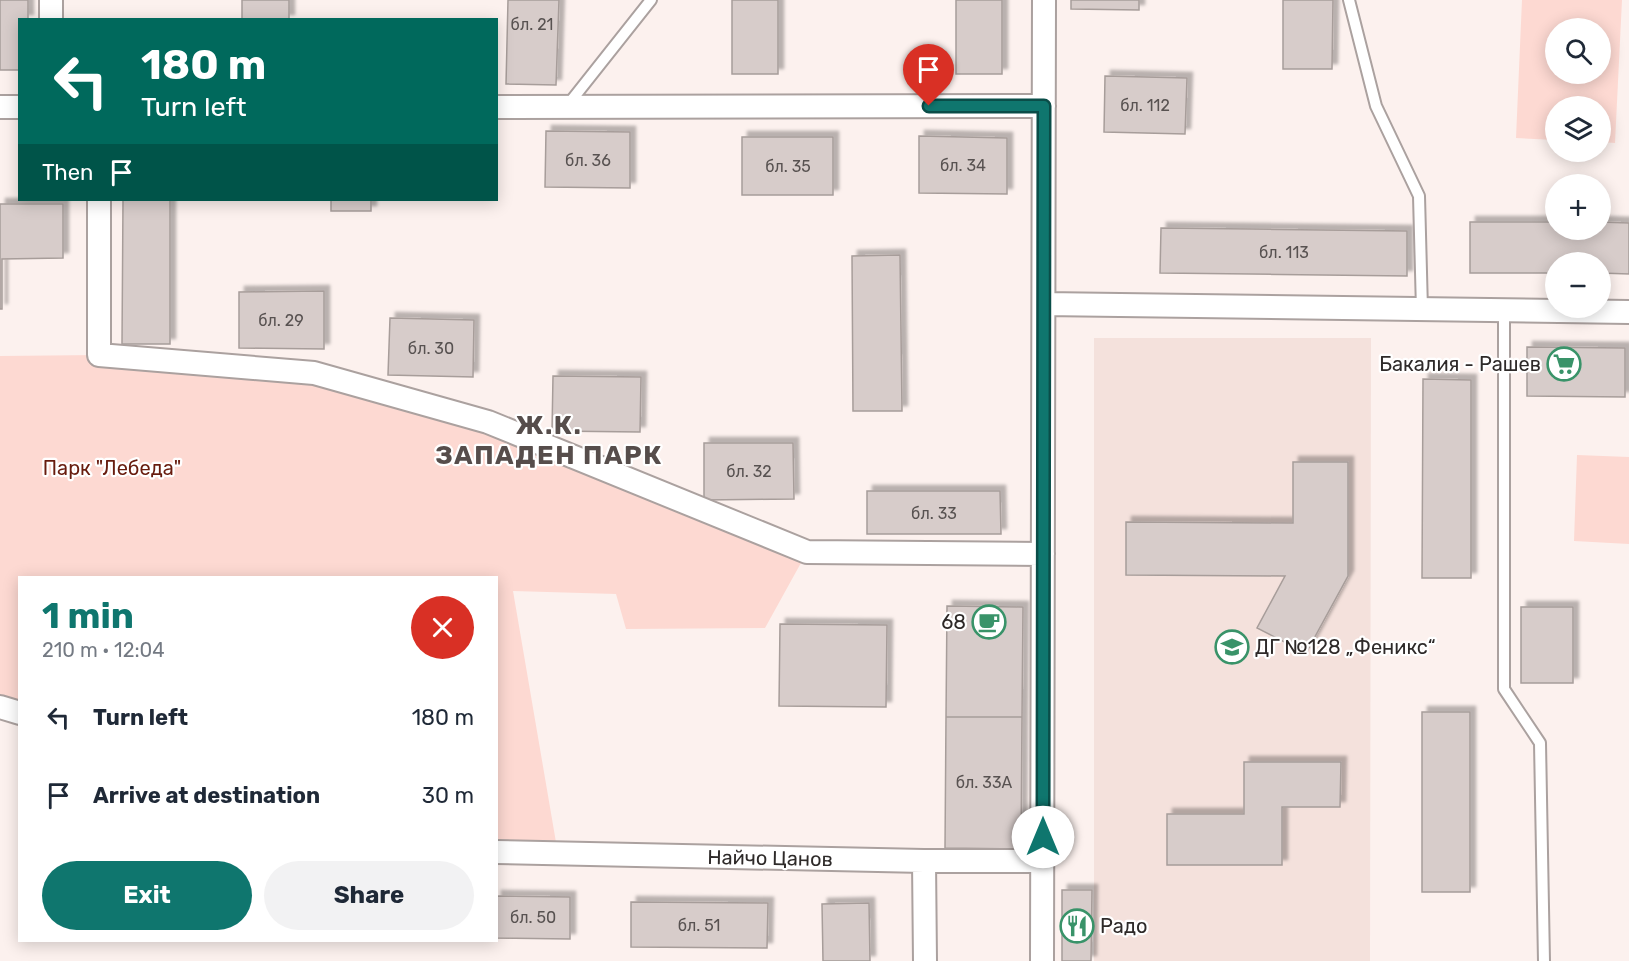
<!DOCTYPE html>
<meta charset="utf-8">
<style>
:root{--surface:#fff;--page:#f2f2f3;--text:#1f2937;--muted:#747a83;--accent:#0f766e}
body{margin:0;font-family:Rubik,sans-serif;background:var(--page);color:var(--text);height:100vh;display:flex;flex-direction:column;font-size:22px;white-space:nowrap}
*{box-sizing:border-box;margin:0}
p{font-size:20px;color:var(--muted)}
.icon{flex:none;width:33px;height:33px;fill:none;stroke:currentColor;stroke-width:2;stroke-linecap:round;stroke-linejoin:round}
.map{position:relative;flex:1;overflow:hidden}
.panel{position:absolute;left:18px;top:576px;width:480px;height:366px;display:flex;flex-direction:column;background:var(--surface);border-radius:0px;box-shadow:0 3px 15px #0003}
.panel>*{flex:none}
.top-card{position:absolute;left:18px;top:18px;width:480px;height:183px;border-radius:0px;box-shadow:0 3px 15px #0003;background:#00695c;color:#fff;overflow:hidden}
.buttons{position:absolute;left:1545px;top:18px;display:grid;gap:12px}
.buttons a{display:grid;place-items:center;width:66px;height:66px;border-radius:50%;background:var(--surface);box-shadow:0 3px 15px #0003;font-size:30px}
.pin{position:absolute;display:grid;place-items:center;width:51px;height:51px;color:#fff;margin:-62px -26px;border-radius:50% 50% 50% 0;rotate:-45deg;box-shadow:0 0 6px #0007}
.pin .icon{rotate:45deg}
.me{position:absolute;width:66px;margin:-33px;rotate:0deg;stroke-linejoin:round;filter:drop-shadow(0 0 4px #0008)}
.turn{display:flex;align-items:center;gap:21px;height:126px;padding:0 24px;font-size:27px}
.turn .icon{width:78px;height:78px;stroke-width:2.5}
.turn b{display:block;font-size:42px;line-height:51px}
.then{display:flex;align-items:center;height:57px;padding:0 24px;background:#0003;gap:12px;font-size:22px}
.round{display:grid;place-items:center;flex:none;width:63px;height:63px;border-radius:32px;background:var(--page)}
.summary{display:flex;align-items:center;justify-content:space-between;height:102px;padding:0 24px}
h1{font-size:36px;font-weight:700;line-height:45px;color:var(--accent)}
.action{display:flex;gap:12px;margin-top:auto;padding:12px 24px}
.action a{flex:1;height:69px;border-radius:36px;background:var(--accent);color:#fff;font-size:24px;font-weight:700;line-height:69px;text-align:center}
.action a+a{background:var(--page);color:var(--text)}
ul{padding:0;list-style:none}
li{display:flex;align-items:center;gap:18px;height:78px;padding:0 24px}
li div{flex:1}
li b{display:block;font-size:22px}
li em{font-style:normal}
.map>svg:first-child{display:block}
.built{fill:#f4e1dc}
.green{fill:#fdd9d2;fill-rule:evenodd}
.building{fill:#d7ccca;stroke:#a79d9a;stroke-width:1.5;filter:url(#shadow)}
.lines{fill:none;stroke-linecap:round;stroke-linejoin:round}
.lane-casing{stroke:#aba19f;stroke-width:14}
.street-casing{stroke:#aba19f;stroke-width:26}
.lane{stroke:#fff;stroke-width:10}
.street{stroke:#fff;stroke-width:22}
.route-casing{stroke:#0a4d48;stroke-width:15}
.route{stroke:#0f766e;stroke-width:10}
.labels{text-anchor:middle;stroke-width:4.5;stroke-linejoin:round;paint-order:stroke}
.number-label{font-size:16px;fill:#585251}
.poi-label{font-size:20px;fill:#2e2a29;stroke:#fff;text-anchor:end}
.park-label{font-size:20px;fill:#681c0e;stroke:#fff}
.street-label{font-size:20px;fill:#2e2a29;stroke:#fff}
.district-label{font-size:26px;font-weight:bold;letter-spacing:1.5px;fill:#564d4b;stroke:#fff}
</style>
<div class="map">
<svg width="1629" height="961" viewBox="0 0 1629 961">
<defs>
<filter id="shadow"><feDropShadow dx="5.5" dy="-5.5" stdDeviation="1.5" flood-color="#0004"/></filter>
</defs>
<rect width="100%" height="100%" fill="#fcf1ee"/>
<path class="built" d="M1094 338H1371L1370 961H1094Z"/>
<path class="green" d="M1522 0H1622L1615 143 1601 142 1600 106H1556L1555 140 1516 138ZM1556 28H1600V74H1556Z
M99 355 314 373 488 422 807 552 765 628 626 629 616 594 513 591 558 854 497 852 496 578H20L19 713 0 707V356Z
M1577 455 1629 457V544L1574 541Z"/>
<path class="building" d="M0 0H28V20H20V70H0Z
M242 0H289V20H242Z
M508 0H559L556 85 506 84Z
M732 0H778V74H732Z
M956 0H1002V74H956Z
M1071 0H1139V10L1071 9Z
M1283 0H1333L1332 69H1283Z
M1105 76 1187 78 1185 134 1104 132Z
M546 131 630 132V188L545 187Z
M919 136 1007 138V194L919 193Z
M742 137H833V195H742Z
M123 200H170V344H122Z
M331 200H371V211H331Z
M0 204H63V258L2 259V309H0Z
M1470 222H1556V230H1600V222L1629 223V274L1600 273V262H1556V273H1470Z
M1161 228 1407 231V276L1160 273Z
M900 255 902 411H853L852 256Z
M324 291V349L239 348V292Z
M390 318 474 320 473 377 388 375Z
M1527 347 1625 348V397L1527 396Z
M553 376 641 377 640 432 552 431Z
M1423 379 1471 380V578H1422Z
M704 443H793L794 499 704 500Z
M1293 462H1348V576L1306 653 1257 628 1285 576 1126 575V522L1293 523Z
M867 491H1000L1001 534H867Z
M947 606 1023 607 1022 717H946Z
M1521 607H1573V683H1521Z
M780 624 887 625 886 707 779 706Z
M1422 712H1470V892H1422Z
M946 717H1022L1021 849 945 848Z
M1244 762H1341L1340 807H1282V865H1167V814H1244Z
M1062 890H1092L1091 961H1062Z
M496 896 570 897V939L496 938Z
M631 902 768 903 767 948 631 947Z
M869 903 870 961H823L822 904Z"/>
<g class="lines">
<g class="lane-casing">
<path id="lane" d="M1349 0 1376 106 1419 196 1422 310
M567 106 651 0
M1504 311V689L1540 743 1544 961"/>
</g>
<g class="street-casing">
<path id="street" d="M51 20V0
M0 107H20
M496 107 1044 106
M99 200V355L314 373 488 422 807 552 1043 554
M1044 304 1629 312
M0 707 20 713
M496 852 924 861H1043
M924 861 925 961
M1042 961 1044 0"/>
</g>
<use href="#lane" class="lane"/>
<use href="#street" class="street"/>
</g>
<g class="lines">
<g class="route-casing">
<path id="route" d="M929 106H1044L1043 837"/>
</g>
<use href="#route" class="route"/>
</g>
<defs>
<g id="supermarket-ring" transform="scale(1.725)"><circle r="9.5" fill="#fff" stroke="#399369" stroke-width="1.5"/><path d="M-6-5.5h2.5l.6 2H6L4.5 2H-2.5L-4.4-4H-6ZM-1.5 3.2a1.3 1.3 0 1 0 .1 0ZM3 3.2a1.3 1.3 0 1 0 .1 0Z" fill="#399369"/></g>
<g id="cafe-ring" transform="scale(1.725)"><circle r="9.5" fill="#fff" stroke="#399369" stroke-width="1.5"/><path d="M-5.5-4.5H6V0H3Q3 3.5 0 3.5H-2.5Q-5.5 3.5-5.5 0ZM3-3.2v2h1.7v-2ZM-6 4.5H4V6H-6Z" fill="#399369"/></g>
<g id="school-ring" transform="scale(1.725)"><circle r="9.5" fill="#fff" stroke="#399369" stroke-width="1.5"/><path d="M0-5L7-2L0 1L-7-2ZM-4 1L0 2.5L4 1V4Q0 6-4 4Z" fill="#399369"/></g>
<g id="restaurant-ring" transform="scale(1.725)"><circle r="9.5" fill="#fff" stroke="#399369" stroke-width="1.5"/><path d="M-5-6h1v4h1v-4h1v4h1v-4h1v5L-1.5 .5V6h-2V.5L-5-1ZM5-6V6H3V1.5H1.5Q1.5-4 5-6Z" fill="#399369"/></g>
</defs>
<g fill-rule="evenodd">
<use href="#supermarket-ring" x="1564" y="364"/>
<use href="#cafe-ring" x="989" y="622"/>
<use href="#school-ring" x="1232" y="647"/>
<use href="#restaurant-ring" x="1077" y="926"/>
</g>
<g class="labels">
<g class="number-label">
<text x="532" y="30">бл. 21</text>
<text x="1145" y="111">бл. 112</text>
<text x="588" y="166">бл. 36</text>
<text x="963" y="171">бл. 34</text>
<text x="788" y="172">бл. 35</text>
<text x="1284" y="258">бл. 113</text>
<text x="281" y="326">бл. 29</text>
<text x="431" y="354">бл. 30</text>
<text x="749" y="477">бл. 32</text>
<text x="934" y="519">бл. 33</text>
<text x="984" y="788">бл. 33А</text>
<text x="533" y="923">бл. 50</text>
<text x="699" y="931">бл. 51</text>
</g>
<g class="poi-label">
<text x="1541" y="371">Бакалия - Рашев</text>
<text x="966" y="629">68</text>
<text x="1255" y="654" text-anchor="start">ДГ №128 „Феникс“</text>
<text x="1100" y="933" text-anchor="start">Радо</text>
</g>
<g class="park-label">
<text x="112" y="475">Парк "Лебеда"</text>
</g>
<g class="street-label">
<text transform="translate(770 858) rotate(1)" y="7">Найчо Цанов</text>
</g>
<g class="district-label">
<text x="549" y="434">Ж.К.<tspan x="549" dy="30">ЗАПАДЕН ПАРК</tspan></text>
</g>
</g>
</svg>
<div class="buttons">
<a><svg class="icon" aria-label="search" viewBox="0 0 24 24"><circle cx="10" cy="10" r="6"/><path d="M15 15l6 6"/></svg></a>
<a><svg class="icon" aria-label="layers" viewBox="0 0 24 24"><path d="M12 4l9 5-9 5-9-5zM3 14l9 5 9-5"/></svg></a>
<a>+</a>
<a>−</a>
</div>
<div class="pin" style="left:929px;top:106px;background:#d93025"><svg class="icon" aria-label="arrive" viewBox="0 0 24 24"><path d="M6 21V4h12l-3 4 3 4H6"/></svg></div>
<svg class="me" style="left:1043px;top:837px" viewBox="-20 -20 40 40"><circle r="19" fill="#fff"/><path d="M0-13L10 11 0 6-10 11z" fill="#0f766e"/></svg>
<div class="top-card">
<div class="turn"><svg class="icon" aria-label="left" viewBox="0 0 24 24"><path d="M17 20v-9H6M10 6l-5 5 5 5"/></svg><div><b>180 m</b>Turn left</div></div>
<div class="then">Then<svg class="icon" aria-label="arrive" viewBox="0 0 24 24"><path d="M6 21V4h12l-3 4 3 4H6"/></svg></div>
</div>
<section class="panel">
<div class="summary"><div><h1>1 min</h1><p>210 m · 12:04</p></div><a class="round" style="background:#d93025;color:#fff"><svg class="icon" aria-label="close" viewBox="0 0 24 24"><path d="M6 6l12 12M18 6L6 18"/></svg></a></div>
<ul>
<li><svg class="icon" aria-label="left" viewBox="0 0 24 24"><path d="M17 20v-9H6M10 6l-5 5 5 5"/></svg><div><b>Turn left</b></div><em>180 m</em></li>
<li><svg class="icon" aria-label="arrive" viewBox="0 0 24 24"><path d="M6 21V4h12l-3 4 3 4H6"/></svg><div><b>Arrive at destination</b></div><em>30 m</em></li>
</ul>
<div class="action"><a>Exit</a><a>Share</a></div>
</section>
</div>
